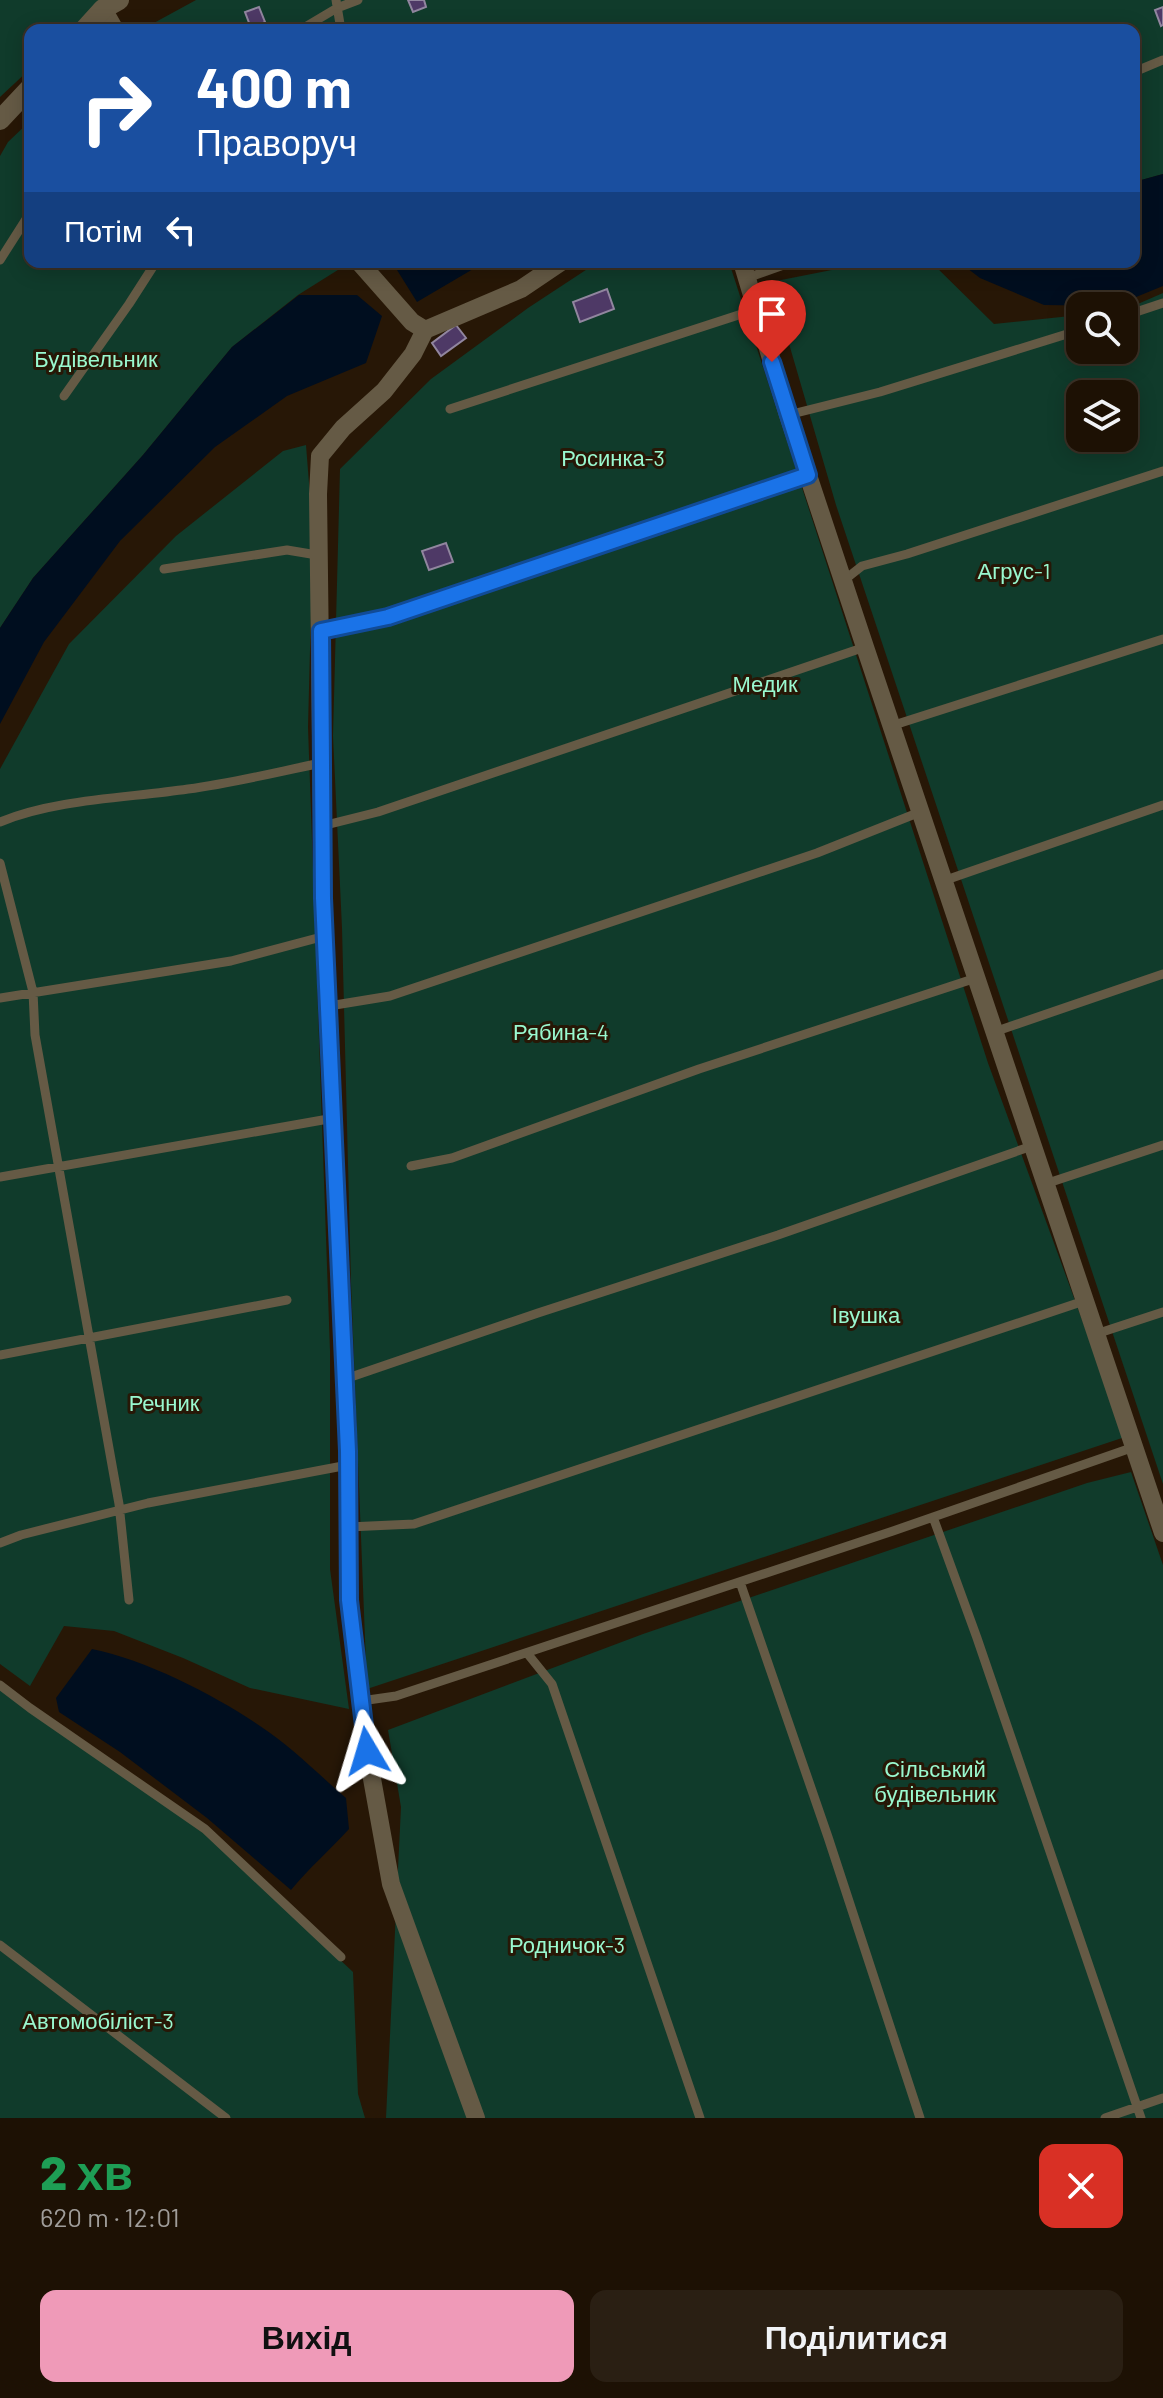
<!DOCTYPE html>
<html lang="uk">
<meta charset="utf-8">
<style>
:root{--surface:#1d1104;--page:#2a1f13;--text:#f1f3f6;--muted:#a09d9a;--line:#3b3126;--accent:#ef9ab8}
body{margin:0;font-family:Barlow,sans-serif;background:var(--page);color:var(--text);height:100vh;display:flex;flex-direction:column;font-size:30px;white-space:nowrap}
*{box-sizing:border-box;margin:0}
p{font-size:26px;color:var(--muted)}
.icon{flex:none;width:44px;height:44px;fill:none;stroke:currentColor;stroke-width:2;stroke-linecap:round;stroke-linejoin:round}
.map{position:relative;height:2118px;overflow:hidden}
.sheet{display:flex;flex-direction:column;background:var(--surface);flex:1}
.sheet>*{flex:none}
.banner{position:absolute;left:24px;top:24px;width:1116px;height:244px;border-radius:16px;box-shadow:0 4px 20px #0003,0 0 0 2px var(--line);background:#1a4fa0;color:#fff;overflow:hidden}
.tools{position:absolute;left:1066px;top:292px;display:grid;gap:16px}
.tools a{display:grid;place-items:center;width:72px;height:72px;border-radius:16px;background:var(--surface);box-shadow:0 4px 20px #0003,0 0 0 2px var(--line);font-size:40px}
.pin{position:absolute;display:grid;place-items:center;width:68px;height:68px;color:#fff;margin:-82px -34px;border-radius:50% 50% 50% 0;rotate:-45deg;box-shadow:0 0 8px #0007}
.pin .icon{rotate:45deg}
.me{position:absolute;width:88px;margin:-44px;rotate:353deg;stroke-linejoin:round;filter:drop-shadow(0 0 6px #0008)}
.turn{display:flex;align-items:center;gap:28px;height:168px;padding:0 40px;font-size:36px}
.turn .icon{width:104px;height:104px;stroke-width:2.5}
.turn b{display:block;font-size:56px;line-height:68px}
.then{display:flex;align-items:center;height:76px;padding:0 40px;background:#0003;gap:16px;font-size:30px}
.round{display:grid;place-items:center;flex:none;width:84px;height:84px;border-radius:16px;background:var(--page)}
.overview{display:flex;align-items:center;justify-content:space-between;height:136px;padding:0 40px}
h1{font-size:48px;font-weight:800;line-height:60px;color:#1e9e55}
.primary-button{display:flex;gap:16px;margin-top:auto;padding:16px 40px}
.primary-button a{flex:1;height:92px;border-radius:16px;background:var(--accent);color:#111;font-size:32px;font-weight:800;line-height:92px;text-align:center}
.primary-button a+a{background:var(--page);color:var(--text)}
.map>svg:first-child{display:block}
.green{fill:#103b2b;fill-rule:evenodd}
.water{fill:#000e1f}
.building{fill:#4e3966;stroke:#91869f;stroke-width:2}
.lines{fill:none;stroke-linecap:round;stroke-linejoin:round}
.service{stroke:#655a45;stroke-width:9}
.minor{stroke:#655a45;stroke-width:18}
.tertiary{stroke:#655a45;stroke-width:20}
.route-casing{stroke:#114b97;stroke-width:20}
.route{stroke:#1a73e8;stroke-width:14}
.labels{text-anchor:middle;stroke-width:6;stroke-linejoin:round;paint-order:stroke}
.park-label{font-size:22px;fill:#99f8cf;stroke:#271706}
</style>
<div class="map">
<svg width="1163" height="2118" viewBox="0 0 1163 2118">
<rect width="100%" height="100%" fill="#271706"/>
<path class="green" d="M0 0H119L79 30H30V69L0 97Z
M196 0H1163V174L1134 182V30H141Z
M30 121V262H336L341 268 298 295 232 347 143 455 33 578 0 628V156L8 142Z
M598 262H729L988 1063 1125 1437 367 1689 351 1283 342 928 333 736 340 469 431 379 528 308Z
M872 262H931L994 324 1080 315V350H1124V310L1163 293V1484L836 505 771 282ZM1080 394H1124V438H1080Z
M306 445 313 534 308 727 330 1351V1569L349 1709 250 1688 183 1658 114 1631 64 1626 30 1686 0 1664V769L69 644 176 536 283 451Z
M1131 1472 1163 1565V2118H386L401 1807 388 1730 643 1634 1087 1483Z
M0 1687 205 1833 353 1972 358 2094 365 2118H0Z"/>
<path class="water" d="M1163 174V286L1114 306 1044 305 980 278 959 262H1134V182Z
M392 262H485L417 302Z
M299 295H357L382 316 366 363 287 396 215 447 120 541 44 642 0 724V628L33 578 143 455 232 347Z
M92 1649C146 1660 215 1695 260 1726 291 1746 318 1774 346 1798L349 1829C330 1850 309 1868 291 1890L207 1818 120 1752 59 1712 56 1698Z"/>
<path class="building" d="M408 0H424L426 7 413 12Z
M259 7 265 22 251 28 245 12Z
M1163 7V25L1161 26 1155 10Z
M607 289 614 309 580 322 573 302Z
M456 325 466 338 441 356 432 343Z
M446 543 453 562 429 570 422 551Z"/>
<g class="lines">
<path class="service" d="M336 0 341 30
M300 30 337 8 358 0
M1134 72 1163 60
M0 260 30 213
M747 278 792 262
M1124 316 1163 303
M64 396 129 304 156 262
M450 409 757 309
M788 415 880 392 1080 330
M164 569 287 550 317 555
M843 581 862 566 907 554 1163 471
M321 631 388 617 808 475
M891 726 1163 639
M0 822C55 799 128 798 188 789 233 783 277 772 321 763
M322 826 378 812 865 647
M0 863 33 992 35 1035 119 1504 129 1600
M943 881 1163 805
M0 998 231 961 325 936
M329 1006 390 996 817 853 920 812
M994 1032 1163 974
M411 1166 452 1158 699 1069 976 978
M0 1177 334 1118
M1045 1184 1163 1145
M1096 1334 1163 1312
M0 1355 287 1300
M345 1379 538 1313 778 1235 1032 1146
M933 1517 977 1638 1141 2118
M348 1527 414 1524 1084 1301
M0 1543 21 1535 148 1503 348 1465
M740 1582 828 1837 920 2118
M527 1653 552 1684 700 2118
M0 1685 30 1708 205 1829 341 1957
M361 1701 396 1696 893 1531 1134 1447
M0 1945 226 2118
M1105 2118 1163 2098"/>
<path class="minor" d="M103 9 115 30
M359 262 412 322 425 330
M742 262 788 415 865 647 1163 1533
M476 2118 391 1884 367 1751 349 1600 348 1451 323 898 318 494 320 456 343 428 384 391 413 354 425 330 521 289 561 262"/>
<path class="tertiary" d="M84 30 103 9 119 0
M0 120 30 88"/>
</g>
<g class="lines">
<g class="route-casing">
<path id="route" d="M367 1751 349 1600 348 1451 323 898 321 631 388 617 808 475 772 362"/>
</g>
<use href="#route" class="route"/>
</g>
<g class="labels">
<g class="park-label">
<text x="96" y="367">Будівельник</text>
<text x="613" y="466">Росинка-3</text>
<text x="1014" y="579">Агрус-1</text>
<text x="765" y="692">Медик</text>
<text x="561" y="1040">Рябина-4</text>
<text x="866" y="1323">Івушка</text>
<text x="164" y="1411">Речник</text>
<text x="935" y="1777">Сільський<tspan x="935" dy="25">будівельник</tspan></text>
<text x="567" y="1953">Родничок-3</text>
<text x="98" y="2029">Автомобіліст-3</text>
</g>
</g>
</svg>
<div class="tools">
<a><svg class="icon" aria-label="search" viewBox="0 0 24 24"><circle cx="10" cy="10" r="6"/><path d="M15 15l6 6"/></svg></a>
<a><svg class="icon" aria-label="layers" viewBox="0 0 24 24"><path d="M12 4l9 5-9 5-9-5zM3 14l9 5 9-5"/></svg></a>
</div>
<div class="pin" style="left:772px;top:362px;background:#d93025"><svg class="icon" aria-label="arrive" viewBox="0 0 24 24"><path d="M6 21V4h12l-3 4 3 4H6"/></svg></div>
<svg class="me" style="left:367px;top:1751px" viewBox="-20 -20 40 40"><path d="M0-17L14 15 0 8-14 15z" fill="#1a73e8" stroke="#fff" stroke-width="4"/></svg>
<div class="banner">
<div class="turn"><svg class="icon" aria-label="right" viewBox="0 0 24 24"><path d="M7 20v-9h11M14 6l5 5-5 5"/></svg><div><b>400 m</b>Праворуч</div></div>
<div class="then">Потім<svg class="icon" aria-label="left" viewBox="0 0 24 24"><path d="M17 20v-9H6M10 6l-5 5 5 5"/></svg></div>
</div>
</div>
<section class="sheet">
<div class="overview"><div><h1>2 хв</h1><p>620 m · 12:01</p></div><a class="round" style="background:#d93025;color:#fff"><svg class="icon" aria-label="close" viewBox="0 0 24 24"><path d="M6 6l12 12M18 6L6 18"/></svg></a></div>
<div class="primary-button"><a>Вихід</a><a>Поділитися</a></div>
</section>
